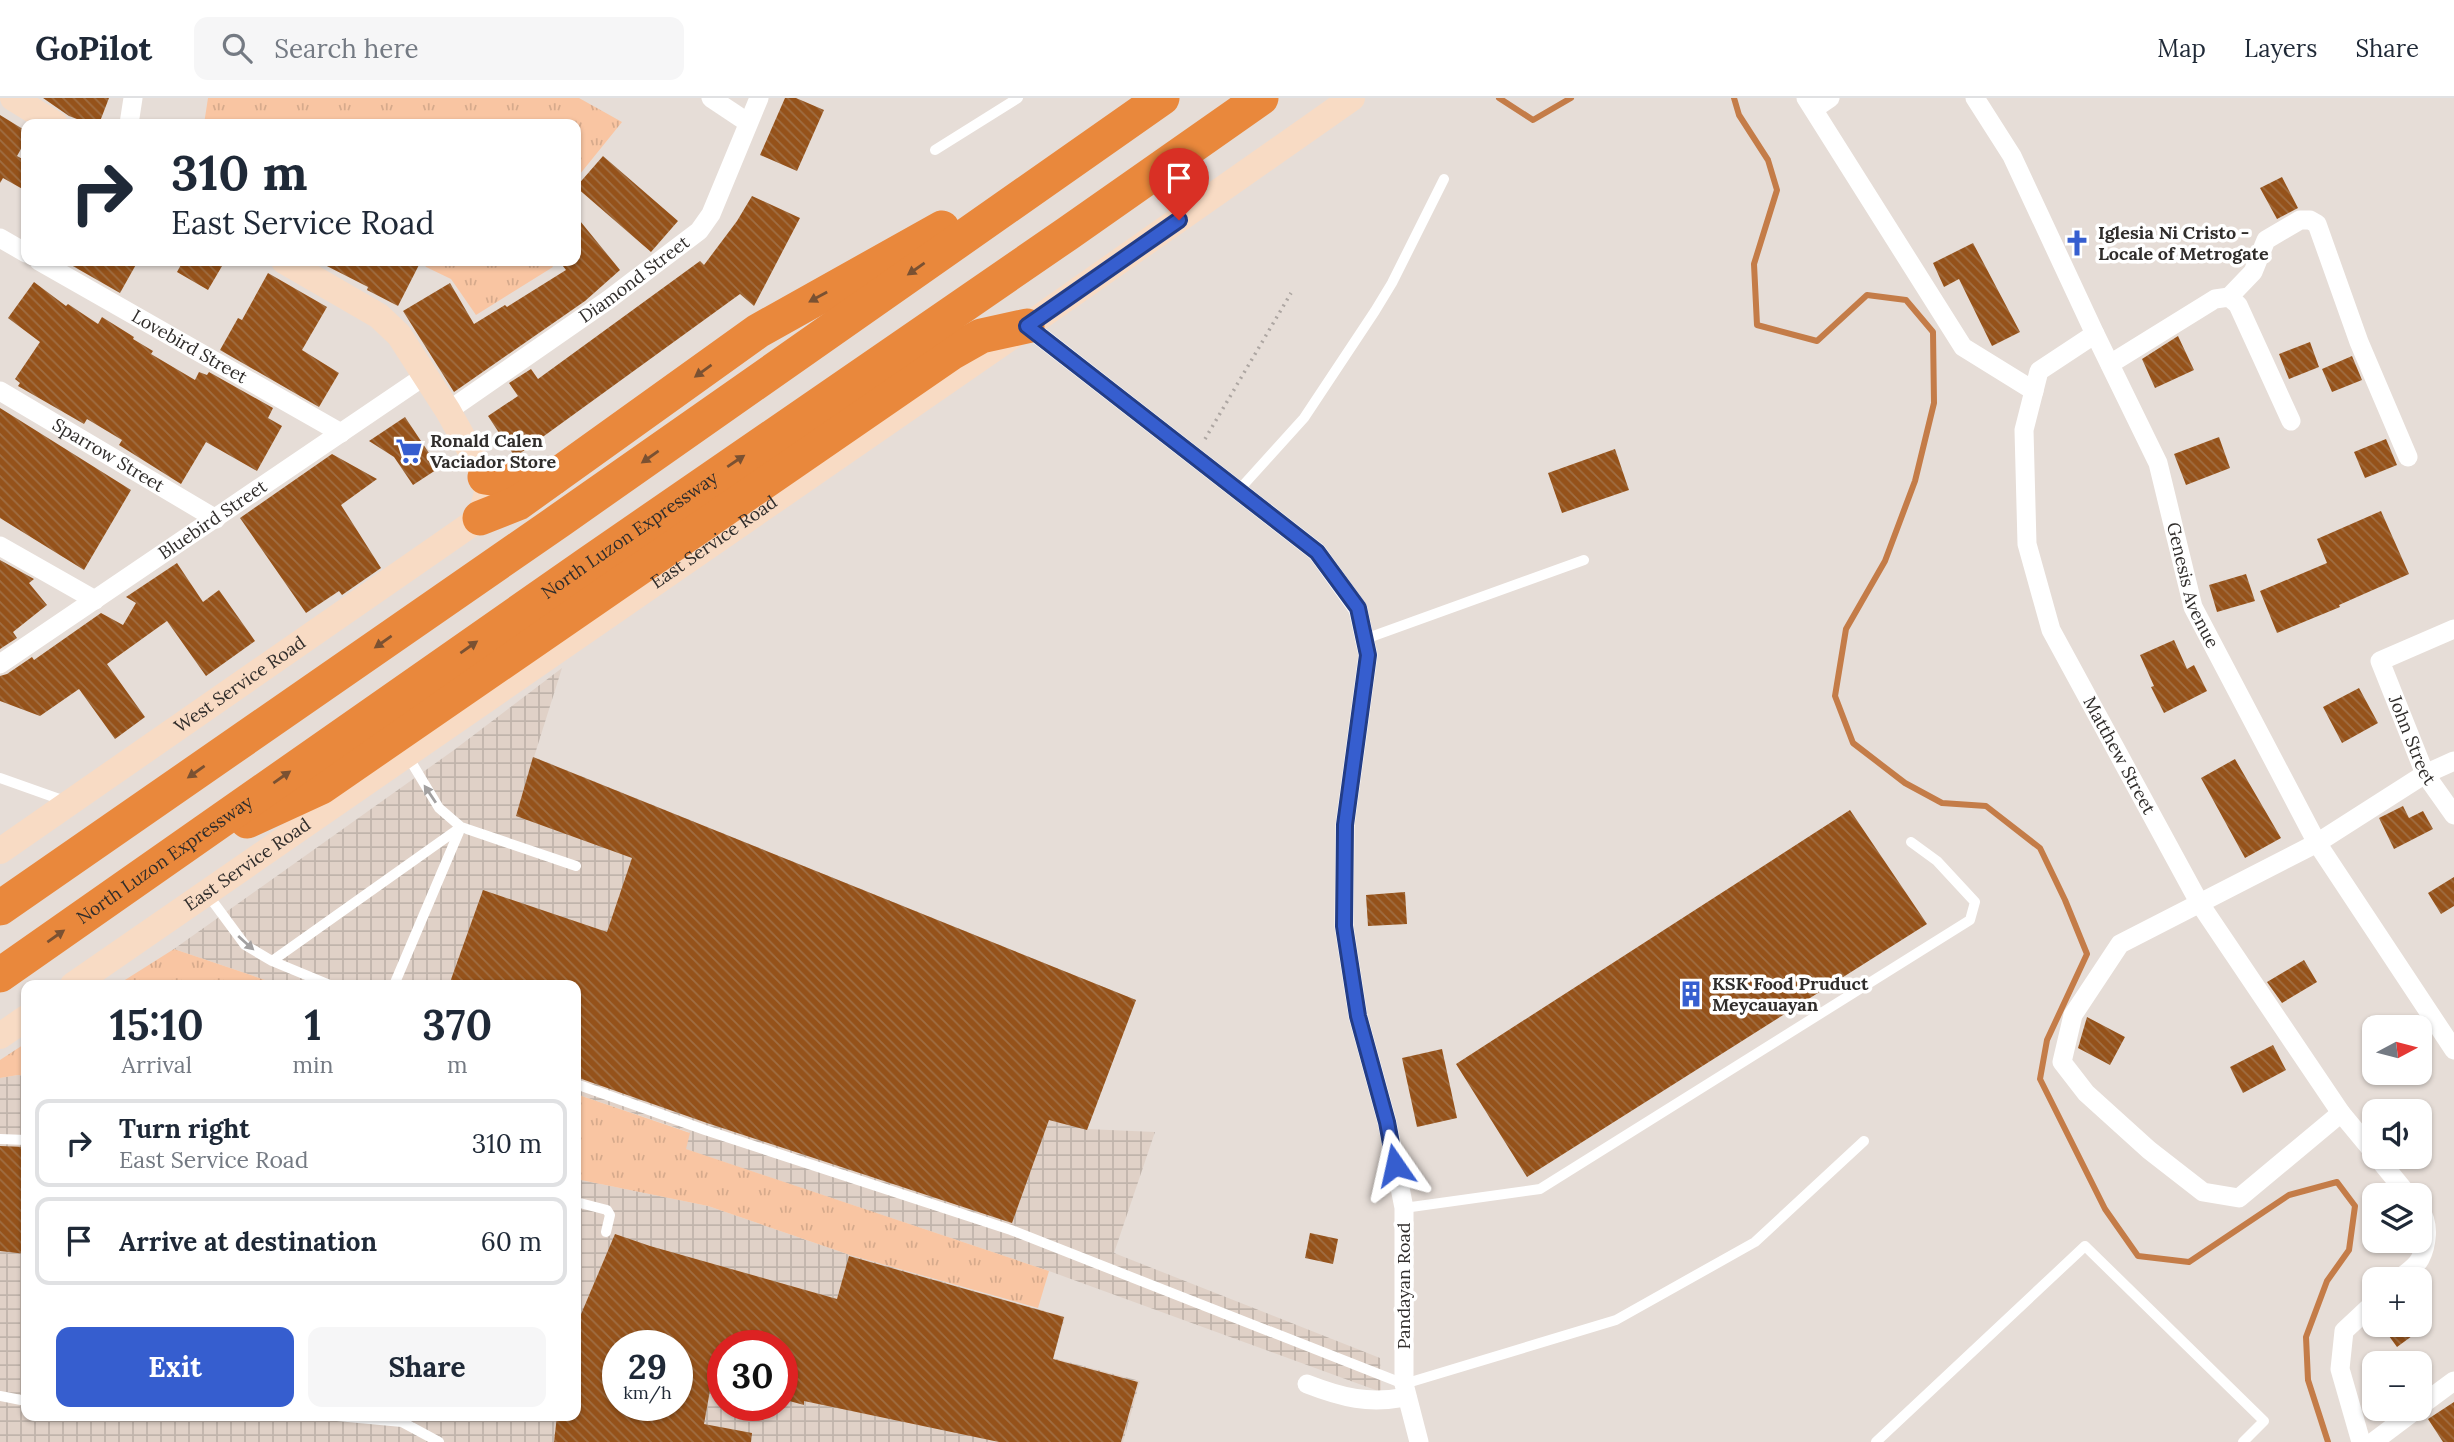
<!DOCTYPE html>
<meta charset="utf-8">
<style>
:root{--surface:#fff;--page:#f6f6f7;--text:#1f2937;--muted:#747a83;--line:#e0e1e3;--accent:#365ecf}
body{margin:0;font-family:Lora,serif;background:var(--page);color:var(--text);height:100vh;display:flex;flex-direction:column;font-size:26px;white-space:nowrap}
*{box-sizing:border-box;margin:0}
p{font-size:23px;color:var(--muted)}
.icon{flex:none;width:38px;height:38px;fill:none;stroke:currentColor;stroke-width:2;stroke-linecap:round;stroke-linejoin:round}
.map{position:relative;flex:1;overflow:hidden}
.drawer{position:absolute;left:21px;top:882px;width:560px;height:441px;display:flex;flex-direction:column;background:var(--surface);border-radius:14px;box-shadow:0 2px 5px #0004}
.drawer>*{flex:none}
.hud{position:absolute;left:21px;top:21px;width:560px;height:147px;border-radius:14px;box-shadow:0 2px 5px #0004;background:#fff;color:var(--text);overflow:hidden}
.needle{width:46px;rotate:83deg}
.fabs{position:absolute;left:2362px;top:917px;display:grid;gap:14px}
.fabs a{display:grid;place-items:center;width:70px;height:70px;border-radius:14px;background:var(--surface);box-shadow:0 2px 5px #0004;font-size:35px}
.speed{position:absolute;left:602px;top:1232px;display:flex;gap:14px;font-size:35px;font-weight:700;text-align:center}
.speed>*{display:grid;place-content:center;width:91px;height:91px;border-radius:50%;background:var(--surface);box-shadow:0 2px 5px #0004;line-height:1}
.speed small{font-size:18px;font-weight:400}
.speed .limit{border:10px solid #d22;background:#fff;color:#111}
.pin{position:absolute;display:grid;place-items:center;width:60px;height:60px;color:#fff;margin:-72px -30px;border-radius:50% 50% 50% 0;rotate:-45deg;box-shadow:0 0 7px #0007}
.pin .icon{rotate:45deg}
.me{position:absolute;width:77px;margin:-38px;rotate:349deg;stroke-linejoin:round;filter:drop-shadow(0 0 5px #0008)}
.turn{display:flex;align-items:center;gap:24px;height:147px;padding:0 35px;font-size:32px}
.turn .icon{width:91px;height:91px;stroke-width:2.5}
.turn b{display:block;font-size:49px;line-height:60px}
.eta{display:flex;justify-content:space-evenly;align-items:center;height:119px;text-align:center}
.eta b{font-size:42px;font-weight:800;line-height:49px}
.action{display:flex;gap:14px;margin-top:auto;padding:14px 35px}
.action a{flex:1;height:80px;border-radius:14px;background:var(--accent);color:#fff;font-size:28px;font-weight:800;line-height:80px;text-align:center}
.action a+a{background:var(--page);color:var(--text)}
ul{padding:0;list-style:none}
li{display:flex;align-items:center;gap:21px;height:88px;margin:0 14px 10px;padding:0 21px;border:4px solid var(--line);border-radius:14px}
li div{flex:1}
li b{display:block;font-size:26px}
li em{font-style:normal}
header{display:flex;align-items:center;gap:42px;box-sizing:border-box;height:98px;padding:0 35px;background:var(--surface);border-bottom:2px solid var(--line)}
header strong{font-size:33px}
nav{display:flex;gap:38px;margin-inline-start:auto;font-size:24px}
.search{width:490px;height:63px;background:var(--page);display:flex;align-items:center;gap:18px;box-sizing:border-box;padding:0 24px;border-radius:14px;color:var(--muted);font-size:26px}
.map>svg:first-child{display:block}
.industrial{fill:url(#industrial-grid);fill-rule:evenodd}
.grass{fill:url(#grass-tufts)}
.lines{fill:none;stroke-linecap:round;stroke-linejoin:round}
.stream{stroke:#c47c48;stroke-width:6}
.building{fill:url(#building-back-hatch);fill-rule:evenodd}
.path{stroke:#ada6a2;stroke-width:3.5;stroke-dasharray:2 5;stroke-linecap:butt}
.lane{stroke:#fff;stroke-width:10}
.street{stroke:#fff;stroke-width:19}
.secondary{stroke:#f8dbc4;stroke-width:26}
.highway{stroke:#e9883c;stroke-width:35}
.oneway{fill:#7a5132}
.oneway2{fill:#a2a0a0}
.route-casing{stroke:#233d87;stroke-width:18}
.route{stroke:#365ecf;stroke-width:12}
.labels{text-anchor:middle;stroke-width:7;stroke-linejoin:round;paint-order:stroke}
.poi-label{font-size:18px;font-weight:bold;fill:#302d2b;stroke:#fff;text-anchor:start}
.street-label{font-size:18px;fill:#302d2b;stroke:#fff}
</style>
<header>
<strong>GoPilot</strong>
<div class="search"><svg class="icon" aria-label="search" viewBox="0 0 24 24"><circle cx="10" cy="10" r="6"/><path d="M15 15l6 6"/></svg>Search here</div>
<nav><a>Map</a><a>Layers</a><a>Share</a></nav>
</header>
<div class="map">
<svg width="2454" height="1344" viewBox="0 0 2454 1344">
<defs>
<pattern id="industrial-grid" width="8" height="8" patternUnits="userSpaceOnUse" patternTransform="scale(1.75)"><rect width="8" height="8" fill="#e0d1c7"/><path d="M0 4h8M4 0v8" fill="none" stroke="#c0b4ab"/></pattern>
<pattern id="grass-tufts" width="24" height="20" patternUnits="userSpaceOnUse" patternTransform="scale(1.75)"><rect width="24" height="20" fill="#f9c5a2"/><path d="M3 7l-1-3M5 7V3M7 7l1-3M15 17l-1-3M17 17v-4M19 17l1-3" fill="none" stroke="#d6aa8c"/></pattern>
<pattern id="building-back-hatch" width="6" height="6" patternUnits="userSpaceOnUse" patternTransform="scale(1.75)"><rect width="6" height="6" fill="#95521a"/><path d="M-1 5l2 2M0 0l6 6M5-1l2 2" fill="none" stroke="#a06e43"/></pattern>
</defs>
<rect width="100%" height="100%" fill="#e6ddd7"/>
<path class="industrial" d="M562 570 534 659 1136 902 1087 1031 1155 1034 1114 1155 1380 1260 1381 1294 1049 1173 685 1051 689 1034 576 996V887H280L174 851 454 652Z
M18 977 26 978V1318H576V1081L708 1108 850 1157 1065 1219 1053 1260 1140 1283 1123 1344H0V980ZM618 1248H677V1307H618ZM723 1248H782V1307H723Z"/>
<path class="grass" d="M208 0H579L622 24 576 81V26H204Z
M422 163H549L553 169 476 217 451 181 426 169Z
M174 851 280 887H117Z
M26 945V978L18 977 0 980V962Z
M576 996 690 1035 686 1051 1049 1173 1038 1210 850 1157 708 1108 576 1081Z"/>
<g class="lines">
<path class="stream" d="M1499 0 1533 22 1571 0
M1734 0 1739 17 1768 62 1777 92 1754 166 1757 227 1817 243 1867 197 1906 202 1933 234 1934 305 1915 383 1885 463 1846 531 1835 598 1853 645 1905 685 1942 705 1986 708 2040 750 2065 802 2087 856 2047 942 2040 981 2105 1111 2138 1158 2189 1164 2289 1097 2337 1084 2355 1108 2349 1152 2327 1183 2306 1239 2308 1282 2328 1344"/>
</g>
<path class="building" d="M43 0H109L99 26H90L69 18Z
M785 0H796L824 12 797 73 760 57Z
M0 17 26 33V42L17 58 26 63V93L3 80 0 85Z
M603 58 678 123 651 154 576 89Z
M2282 79 2298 110 2277 121 2260 90Z
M752 98 800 120 754 208 740 196 515 359 488 318 518 298 509 285 531 271 538 281 700 163 704 167 737 123Z
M576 118 620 172 585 203 454 294 403 213 450 185 474 226 505 207 507 209 566 172 559 163H576Z
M1973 145 2020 234 1992 248 1959 181 1944 189 1933 165Z
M64 163H138L120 195Z
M183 163H225L208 192 177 174Z
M317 163H421L398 208 367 192 368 189Z
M268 175 327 209 302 252 339 275 319 309 220 252 238 220 242 222Z
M34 184 66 208 68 206 98 226 102 219 134 239 133 241 153 253 151 256 195 282 199 274 207 277 209 274 273 310 268 320 282 328 257 373 206 344 181 386 119 347 122 342 87 321 84 326 18 288 20 285 15 281 40 244 8 220Z
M2178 238 2194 272 2155 290 2142 261Z
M2310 244 2319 269 2289 281 2279 256Z
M2352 258 2362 282 2332 294 2322 271Z
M0 310 131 392 84 472 0 420Z
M405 319 439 370 413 387 394 359 369 343Z
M2219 339 2230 370 2186 387 2174 356Z
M2386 341 2397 367 2365 380 2354 354Z
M1615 351 1629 392 1562 415 1548 375Z
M332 356 377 381 341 407 381 470 342 497 339 493 306 515 240 420Z
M2381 413 2409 476 2339 507 2340 509 2277 535 2260 493 2327 465 2317 441Z
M0 462 34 481 29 485 47 507 13 534 17 540 0 551Z
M177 465 203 504 219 492 255 543 206 578 167 523 107 566 145 619 115 641 79 591 40 618 0 603V578L7 576 32 559 34 562 101 515 123 527 136 505 126 499Z
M2246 476 2255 503 2217 514 2209 487Z
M2174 542 2187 571 2194 567 2207 593 2164 615 2151 589 2154 588 2140 557Z
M2359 590 2378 625 2342 645 2323 609Z
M533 659 1136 902 1087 1032 1049 1022 1012 1125 707 1025 576 979V887H449L483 792 607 834 632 760 516 718Z
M2235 661 2281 740 2245 760 2201 680Z
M2403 708 2409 720 2423 713 2433 731 2394 751 2379 720Z
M1850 712 1927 826 1527 1079 1456 966Z
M2454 779V808L2441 816 2428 795Z
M1405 794 1407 826 1368 828 1366 797Z
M2304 862 2317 884 2282 905 2267 884Z
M2087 919 2125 939 2110 967 2078 950Z
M2273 947 2286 972 2243 995 2230 969Z
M1442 951 1457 1020 1417 1029 1402 960Z
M0 1048 26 1049V1156L0 1153Z
M1310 1135 1338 1141 1333 1166 1305 1160Z
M615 1136 650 1148 837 1201 849 1158 1064 1219 1053 1261 1138 1284 1121 1344H999L804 1303V1307L782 1301V1248H723V1284L712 1281 704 1326 752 1335 751 1344H554L557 1318H576V1228ZM618 1248H677V1307H618Z
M2381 1227H2427L2397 1249Z
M2454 1304V1344H2443L2428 1321Z"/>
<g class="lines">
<path class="path" d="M1205 341 1291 195"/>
<path class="lane" d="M935 52 1018 0
M1238 393 1304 320 1375 213 1392 185 1444 81
M1365 541 1584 462
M0 680 65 703
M208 797 245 847 272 863 330 887
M272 863 461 729 439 710 407 657
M394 887 461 729 576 768
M576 986 705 1032 1011 1132 1404 1286 1616 1222 1755 1144 1864 1043
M0 1041 26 1042
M576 1104 607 1112 610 1117 606 1134
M1404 1110 1540 1091 1970 822 1975 804 1937 763 1911 744
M0 1298 26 1303
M337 1318 402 1324 439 1344
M1876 1344 2085 1148 2264 1323 2243 1344"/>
<g class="street">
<path d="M711 0 747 24"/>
<path d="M1806 0 1963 249 2034 293"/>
<path id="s1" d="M1975 0 2012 58 2095 236 2158 365 2193 509 2317 745 2454 952"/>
<path d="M1814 11 1830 0"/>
<path d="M129 26 133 0"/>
<path d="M0 140 26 155"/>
<path id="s2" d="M39 163 341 335"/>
<path d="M2229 199 2253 174 2266 142 2300 122H2310L2317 126 2359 244 2408 359"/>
<path d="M1027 228 1317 454 1358 511 1368 557 1345 727 1344 828 1358 918 1387 1024 1404 1110V1286L1419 1344"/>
<path id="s3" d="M2095 236 2039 273 2024 332 2027 446 2051 532 2200 806 2341 1015 2375 1056"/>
<path d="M2110 266 2215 201 2229 199 2238 207 2291 323"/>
<path id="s4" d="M0 293 216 421"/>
<path id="s5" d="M448 313 608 202 699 133 711 116 759 0"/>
<path d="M0 448 95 502"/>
<path id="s6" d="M2454 531 2380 563 2425 676 2454 717"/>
<path id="s7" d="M0 566 426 277"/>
<path d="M2341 1015 2239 1100 2203 1094 2149 1052 2086 995 2062 964 2073 917 2120 846 2317 745 2425 676 2454 663"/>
<path d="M2377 1059 2408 1097"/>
<path d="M2399 1181C2406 1175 2416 1169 2420 1161 2427 1147 2430 1126 2420 1112"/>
<path d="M1307 1286C1343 1300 1368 1306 1407 1299"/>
<path d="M2420 1308 2454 1283"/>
<path d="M2361 1344 2340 1271 2344 1233 2375 1204"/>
<path d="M2373 1344 2417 1311"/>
</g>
<g class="secondary">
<path d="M13 0 55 26"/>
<path id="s8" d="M0 753 480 420 487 395 485 379 448 313 399 237 379 218 284 163"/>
<path id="s9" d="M73 887 1027 228 1352 0"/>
<path d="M0 938 26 920"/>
</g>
<g class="highway">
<path d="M485 379 517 384 554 379"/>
<path d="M480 420 518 405 758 233 942 130"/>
<path d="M247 723 321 689 951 255 981 238 1027 228"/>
<path d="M0 810 560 422 1162 0"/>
<path id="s10" d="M0 877 589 465 1067 136 1261 0"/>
</g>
</g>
<defs><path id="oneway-solid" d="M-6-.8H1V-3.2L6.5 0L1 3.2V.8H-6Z" transform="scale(1.75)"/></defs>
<g class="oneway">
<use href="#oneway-solid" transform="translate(916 171) rotate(145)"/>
<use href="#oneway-solid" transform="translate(818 199) rotate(151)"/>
<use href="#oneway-solid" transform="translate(703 273) rotate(144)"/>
<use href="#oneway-solid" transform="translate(650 359) rotate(145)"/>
<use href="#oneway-solid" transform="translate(736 363) rotate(-34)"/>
<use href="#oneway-solid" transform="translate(383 544) rotate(145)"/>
<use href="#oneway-solid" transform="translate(469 549) rotate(-35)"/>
<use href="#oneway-solid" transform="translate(196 674) rotate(145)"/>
<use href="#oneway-solid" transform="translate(282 679) rotate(-35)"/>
<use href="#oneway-solid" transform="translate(56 838) rotate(-35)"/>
</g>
<g class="oneway2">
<use href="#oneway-solid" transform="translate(430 696) rotate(-124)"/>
<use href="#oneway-solid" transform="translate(246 845) rotate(42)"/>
</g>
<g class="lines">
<g class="route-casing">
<path id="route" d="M1179 122 1027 228 1317 454 1358 510 1368 557 1345 727 1344 828 1358 918 1387 1024 1395 1067"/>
</g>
<use href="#route" class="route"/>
</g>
<defs>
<g id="church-bare" transform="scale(2.1)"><path d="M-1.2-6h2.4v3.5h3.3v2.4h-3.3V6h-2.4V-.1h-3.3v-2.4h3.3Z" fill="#365ecf" stroke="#fff" stroke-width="2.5" paint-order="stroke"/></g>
<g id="supermarket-bare" transform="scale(2.1)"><path d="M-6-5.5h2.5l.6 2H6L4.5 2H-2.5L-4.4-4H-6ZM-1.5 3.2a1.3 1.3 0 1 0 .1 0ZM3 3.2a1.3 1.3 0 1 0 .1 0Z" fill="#365ecf" stroke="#fff" stroke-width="2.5" paint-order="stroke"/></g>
<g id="building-bare" transform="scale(2.1)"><path d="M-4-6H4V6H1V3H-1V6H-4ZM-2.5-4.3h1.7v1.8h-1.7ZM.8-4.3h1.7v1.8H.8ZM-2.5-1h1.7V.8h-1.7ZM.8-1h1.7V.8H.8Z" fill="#365ecf" stroke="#fff" stroke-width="2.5" paint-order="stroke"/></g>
</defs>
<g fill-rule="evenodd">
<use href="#church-bare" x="2077" y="145"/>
<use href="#supermarket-bare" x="409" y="353"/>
<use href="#building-bare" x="1691" y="896"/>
</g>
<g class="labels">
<g class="poi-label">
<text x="2098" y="141">Iglesia Ni Cristo -<tspan x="2098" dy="21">Locale of Metrogate</tspan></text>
<text x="430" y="349">Ronald Calen<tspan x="430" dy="21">Vaciador Store</tspan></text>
<text x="1712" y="892">KSK Food Pruduct<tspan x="1712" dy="21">Meycauayan</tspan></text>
</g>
<g class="street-label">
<text dy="6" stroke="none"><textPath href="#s5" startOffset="228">Diamond Street</textPath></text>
<text dy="6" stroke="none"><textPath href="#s2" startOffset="173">Lovebird Street</textPath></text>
<text dy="6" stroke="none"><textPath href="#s4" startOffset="126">Sparrow Street</textPath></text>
<text dy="6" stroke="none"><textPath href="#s7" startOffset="257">Bluebird Street</textPath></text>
<text dy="6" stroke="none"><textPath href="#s10" startOffset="768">North Luzon Expressway</textPath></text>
<text dy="6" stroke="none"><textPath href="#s9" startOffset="779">East Service Road</textPath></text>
<text dy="6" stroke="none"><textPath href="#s1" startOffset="536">Genesis Avenue</textPath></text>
<text dy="6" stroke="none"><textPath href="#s8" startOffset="292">West Service Road</textPath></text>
<text dy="6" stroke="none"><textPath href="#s6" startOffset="166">John Street</textPath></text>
<text dy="6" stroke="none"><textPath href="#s3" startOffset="474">Matthew Street</textPath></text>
<text dy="6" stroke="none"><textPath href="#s10" startOffset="201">North Luzon Expressway</textPath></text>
<text dy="6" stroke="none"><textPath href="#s9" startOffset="212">East Service Road</textPath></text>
<text transform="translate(1404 1188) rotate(-90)" y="6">Pandayan Road</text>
</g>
</g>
</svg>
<div class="fabs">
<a><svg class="needle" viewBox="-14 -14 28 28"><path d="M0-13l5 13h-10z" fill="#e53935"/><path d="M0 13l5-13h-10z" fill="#747a83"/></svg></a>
<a><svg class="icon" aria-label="sound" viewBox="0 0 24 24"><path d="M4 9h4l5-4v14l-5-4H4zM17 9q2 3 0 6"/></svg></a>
<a><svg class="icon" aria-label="layers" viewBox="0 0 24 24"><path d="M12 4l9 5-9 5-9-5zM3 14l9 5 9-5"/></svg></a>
<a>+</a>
<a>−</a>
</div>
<div class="speed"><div>29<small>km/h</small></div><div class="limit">30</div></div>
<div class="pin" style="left:1179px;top:122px;background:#d93025"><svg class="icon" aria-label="arrive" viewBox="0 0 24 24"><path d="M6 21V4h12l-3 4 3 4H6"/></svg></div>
<svg class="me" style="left:1395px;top:1067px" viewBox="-20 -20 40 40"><path d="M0-17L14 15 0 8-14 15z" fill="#365ecf" stroke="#fff" stroke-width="4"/></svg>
<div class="hud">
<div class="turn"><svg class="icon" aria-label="right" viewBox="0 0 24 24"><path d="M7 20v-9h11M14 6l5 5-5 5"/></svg><div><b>310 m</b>East Service Road</div></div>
</div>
<section class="drawer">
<div class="eta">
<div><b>15:10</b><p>Arrival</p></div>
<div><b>1</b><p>min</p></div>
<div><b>370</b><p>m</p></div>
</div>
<ul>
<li><svg class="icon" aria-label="right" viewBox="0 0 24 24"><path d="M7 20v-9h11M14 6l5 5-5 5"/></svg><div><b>Turn right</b><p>East Service Road</p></div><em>310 m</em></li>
<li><svg class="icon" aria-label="arrive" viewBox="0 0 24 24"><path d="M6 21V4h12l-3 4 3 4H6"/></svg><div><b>Arrive at destination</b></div><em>60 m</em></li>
</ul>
<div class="action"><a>Exit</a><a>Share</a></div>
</section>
</div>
